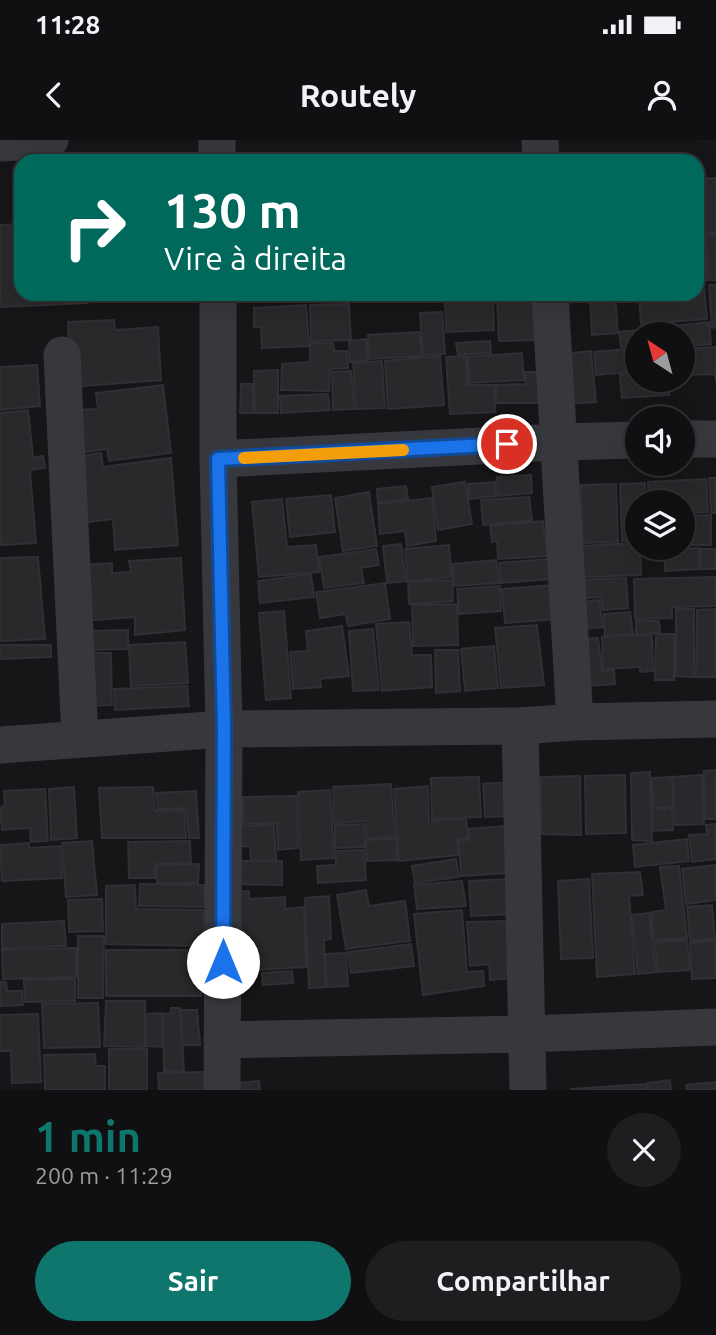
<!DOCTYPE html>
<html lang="pt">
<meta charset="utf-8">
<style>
:root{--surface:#101012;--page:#1e1e20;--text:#f1f3f6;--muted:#9c9d9f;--line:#303032;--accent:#0f766e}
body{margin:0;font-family:Ubuntu,sans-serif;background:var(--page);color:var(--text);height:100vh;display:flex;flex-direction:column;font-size:26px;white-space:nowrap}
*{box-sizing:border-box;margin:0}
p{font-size:23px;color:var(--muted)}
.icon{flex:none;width:38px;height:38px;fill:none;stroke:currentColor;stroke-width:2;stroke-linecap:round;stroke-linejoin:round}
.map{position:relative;height:950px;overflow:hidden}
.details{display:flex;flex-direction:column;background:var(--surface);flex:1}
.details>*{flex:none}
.hud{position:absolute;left:14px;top:14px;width:690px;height:147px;border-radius:21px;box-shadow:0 7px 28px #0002,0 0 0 2px var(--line);background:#00695c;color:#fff;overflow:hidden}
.needle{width:46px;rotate:324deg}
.fabs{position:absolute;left:625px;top:182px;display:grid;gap:14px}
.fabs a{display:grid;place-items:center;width:70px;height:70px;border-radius:50%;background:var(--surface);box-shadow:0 7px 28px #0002,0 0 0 2px var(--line);font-size:35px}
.pin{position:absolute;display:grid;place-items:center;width:60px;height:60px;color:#fff;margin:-30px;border:4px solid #fff;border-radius:50%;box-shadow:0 2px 7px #0007}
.me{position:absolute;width:77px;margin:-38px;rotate:0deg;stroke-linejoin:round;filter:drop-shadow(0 0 5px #0008)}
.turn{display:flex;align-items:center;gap:24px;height:147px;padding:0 35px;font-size:32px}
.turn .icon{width:91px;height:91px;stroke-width:2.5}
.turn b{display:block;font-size:49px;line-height:60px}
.round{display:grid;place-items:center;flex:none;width:74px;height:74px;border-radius:37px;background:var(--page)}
.head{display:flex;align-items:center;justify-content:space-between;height:119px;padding:0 35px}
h1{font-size:42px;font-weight:600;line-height:52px;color:var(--accent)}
.cta{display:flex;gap:14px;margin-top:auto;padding:14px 35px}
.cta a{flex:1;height:80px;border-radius:42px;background:var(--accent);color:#fff;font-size:28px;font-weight:600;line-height:80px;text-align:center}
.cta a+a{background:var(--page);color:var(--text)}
.status{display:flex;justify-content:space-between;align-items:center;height:49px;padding:0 35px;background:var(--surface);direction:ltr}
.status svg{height:19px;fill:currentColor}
header{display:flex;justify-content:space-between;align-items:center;height:91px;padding:0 35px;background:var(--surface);font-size:32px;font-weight:600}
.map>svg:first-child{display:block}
.building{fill:#29292c;stroke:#303034;stroke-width:2}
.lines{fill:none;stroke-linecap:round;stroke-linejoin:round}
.minor{stroke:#37383d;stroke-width:37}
.route-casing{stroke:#114b97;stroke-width:18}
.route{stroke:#1a73e8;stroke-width:12}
.slow{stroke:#f59e0b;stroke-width:12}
</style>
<div class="status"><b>11:28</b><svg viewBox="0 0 49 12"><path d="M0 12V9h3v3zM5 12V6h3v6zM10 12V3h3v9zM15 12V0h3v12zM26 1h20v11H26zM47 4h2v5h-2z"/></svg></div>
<header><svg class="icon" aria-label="back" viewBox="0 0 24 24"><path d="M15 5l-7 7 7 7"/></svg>Routely<svg class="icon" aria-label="person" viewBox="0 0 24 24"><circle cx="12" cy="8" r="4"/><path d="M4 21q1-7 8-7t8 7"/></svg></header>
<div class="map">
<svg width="716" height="950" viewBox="0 0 716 950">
<rect width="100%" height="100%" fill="#161618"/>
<path class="building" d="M716 38V93L704 94 705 115H696V39Z
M21 84V154H87L88 163 0 167V85Z
M716 95V140H708L706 96Z
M705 117 707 140 696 141V118Z
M709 145H716V187L712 188Z
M696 147H704L707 179 641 184 639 154H696Z
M254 154H303V161H254Z
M306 154H347V160L306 161Z
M615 156 618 193 592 195 590 159Z
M535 157 538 200 499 201 497 159Z
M493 159 494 190 446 192 445 160Z
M349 164 351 200 311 201 310 165Z
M306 165 309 206 262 208 261 187H254V168Z
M442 172 445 214 423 215 420 173Z
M114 180 115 190 158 187 161 240 71 247 68 182Z
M709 182 711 204 682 207V194H674L673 186Z
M660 188 661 194H637V205L621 207 619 192Z
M419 192 422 216 369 219 368 195Z
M366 199 368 221 350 222 349 201Z
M490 201 491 213 458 215 456 203Z
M310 203H333L334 211H347L348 228 330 229 329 251 281 250 282 224 310 222Z
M716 207V243L715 234 688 235 686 209Z
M637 208V231L596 235 594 212Z
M591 211 596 262 567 264 563 214Z
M522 213 524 240 469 243 468 217Z
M440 216 444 265 388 269 385 221Z
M466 216 467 245H494L495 272 450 274 446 217Z
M382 221 385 268 356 269 353 223Z
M37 225 40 266 0 270V227Z
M278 230V273H255L254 231Z
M351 231 354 269 333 270 332 232Z
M525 232H542V263H496V245L526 244Z
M637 233V240H669V255L622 258 620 235Z
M241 244H253V273H240Z
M163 245 171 313 109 321 107 309 76 313V270L98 269 96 253Z
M328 254 330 270 281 273 280 256Z
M28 270 33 318 43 316 45 328 30 330 36 403 0 405V273Z
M101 313 103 327 171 318 178 405 115 410 113 379 79 383 75 317Z
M531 335 532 353 498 356 497 337Z
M709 338H716V373H711Z
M706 339 708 372 682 373V362H649L648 342Z
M465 342 472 384 438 390 432 347Z
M495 342 496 356 469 359 468 344Z
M645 343 646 362H637V401H622L620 344Z
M616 344 618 402 583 403 581 345Z
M406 346 408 359 378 363 377 349Z
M369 352 377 406 343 411 335 358Z
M331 355 335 392 290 397 286 359Z
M529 357 532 380 483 385 481 360Z
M432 358 436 401 407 406 405 391 380 394 378 364Z
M282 359 287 407 316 405 319 432 259 437 252 362Z
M711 375V405H685V376Z
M543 381 547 416 498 419 497 401 492 402 490 386Z
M682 389 683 409 699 408V429L665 431V408H682Z
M637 403V408H640L641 435 583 437 582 406Z
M401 404 406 441 387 443 383 406Z
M449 405 452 437 408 441 405 409Z
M376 409 379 425 361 428 364 443 324 448 319 417Z
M701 409H716V429H701Z
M38 417 45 499 0 501V418Z
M181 418 185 490 135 495V477L83 481 81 425 112 423V433L131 432 129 421Z
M548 419 551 439 501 443 499 423Z
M496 420 499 443 454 446 453 424Z
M311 434 314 457 260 463 258 441Z
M716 437V466L672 467V478L635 479 634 439Z
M626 438 628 468 603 470 601 457 574 459 573 440Z
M452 440 453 461 409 464 408 442Z
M385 443 390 479 348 486 346 474 320 478 316 452Z
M554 445 558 479 505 483 502 449Z
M500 446 501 471 459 474 457 449Z
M599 460 603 487 577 490 575 463Z
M457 464 458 505 413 506 412 465Z
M676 469H694V537L676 536Z
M716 469V537H696L697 470Z
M284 471 291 558 266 560 259 473Z
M630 472 633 494 605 496 604 474Z
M636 481H659L660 493 636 494Z
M409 482 412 515H431L432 547 382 551 376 484Z
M537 485 544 545 501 548 495 488Z
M342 486 349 536 320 539 321 547 293 549 290 512 308 511 306 491Z
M373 489 379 550 353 551 349 491Z
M128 490V509L86 510V491Z
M656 494H674V540H655Z
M652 495 653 531 640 532V527L603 529 602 497Z
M598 498 602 531 614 530 615 544 586 546 582 499Z
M185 502 188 543 131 546 129 505Z
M0 505H51V517L0 519Z
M494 506 498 548 465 551 461 509Z
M435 510H458L460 551 436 553Z
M86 513H111L112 565 88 566Z
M187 546 189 566 115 570 114 549Z
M716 630V679H705L704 631Z
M650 632 652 701 632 700 631 633Z
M625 635 626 693 586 694 585 636Z
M702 635 704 684 675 685 673 637Z
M580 636 581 695 541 694V637Z
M479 637 481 677 432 679 431 638Z
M672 637 673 667 653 668 652 638Z
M508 642 509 676 485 677 483 644Z
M391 644 395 697 367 698 366 681 334 683 333 647Z
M428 646 429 681 466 679 468 698 457 699 458 715 399 721 394 649Z
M74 647 77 698 51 700 49 649Z
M153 647 155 671 184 670 186 698H102L99 648Z
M45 649 48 701 31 702 30 688 2 690 0 667 5 666 4 651Z
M330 650 334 718 301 720 298 652Z
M196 651 199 698H189L186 668 158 669 156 653Z
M296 656 298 708 278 710 277 683 243 684V657Z
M672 668 673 690 653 691 652 669Z
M364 684 365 707 335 708V685Z
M716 684V719L692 722 689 695 707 694 706 685Z
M274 685 276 720H251L250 706 229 707 228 687Z
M505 686 509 733 461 736 459 701 469 700 468 689Z
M396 699 397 720 367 721 366 700Z
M687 699 689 721 635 727 633 705Z
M92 701 97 755 66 757 62 703Z
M190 701 191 723 155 724V738H129L128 702Z
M29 703V708L60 706 62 738 2 741 0 705Z
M364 710 366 740 318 743 317 726 336 725V711Z
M456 719 459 737 415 743 412 726Z
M229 721H282V745L229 744Z
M199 724 198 743H157L156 725Z
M716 725V760L686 764 682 729Z
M679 726 687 798 654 800 651 772 666 770 660 727Z
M640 732 643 755 629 756 635 834 597 837 592 734Z
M511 739 514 774 471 776 469 741Z
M589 739 593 818 561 819 558 741Z
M462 741 466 766 417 769 414 745Z
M140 744 204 745 205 767 139 766Z
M135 745 136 769 204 770 203 806 106 804V746Z
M366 750 369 766 405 761 410 801 346 809 337 755Z
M249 751V759L285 757V769L304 767 306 827 252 830 251 803 231 804 230 752Z
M329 756 331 799 324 800 325 847 309 848 305 758Z
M102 759 103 791 69 792 68 760Z
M712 765 715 798 690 801 687 767Z
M462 770 467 832 483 831 484 846 423 855 414 774Z
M649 773 656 832 638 834 632 775Z
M64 781 66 806 2 808V784Z
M508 781 511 838 490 840 489 824 470 826 467 782Z
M78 796H104L103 858H78Z
M687 800 690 830 658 832 655 802Z
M716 800V838L692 839 690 803Z
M411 804 414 826 351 833 348 812Z
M76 808V837L3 839 2 810Z
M230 808H250L251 844H230Z
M106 810H187L188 819H201V856H106Z
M346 813 348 846 327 847 325 814Z
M292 831 293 843 263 845 262 833Z
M75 839V861L25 862 24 840Z
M0 842H6L7 851H22L23 865 0 866Z
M106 861H145V907L104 906Z
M98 863 100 907 44 908 42 864Z
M171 868H180L184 931H164L163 874 171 873Z
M181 870H197L200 905H183Z
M162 873V907L146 906V874Z
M38 874 41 942 12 943 11 911H0V875Z
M109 909H147V950H109Z
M95 914 96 926H105V950H45L44 915Z
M204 932 213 950H159L158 933Z
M670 940 671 950H648L647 943Z
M259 941 260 950H232L231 944Z
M716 942V950H687L686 945Z
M645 944 646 950H571V949Z"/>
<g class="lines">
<path class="minor" d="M217 0V21
M540 0 541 21
M0 3 50 0
M218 154V319L224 589 222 950
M550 154 575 582
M62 215 80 599
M682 299H716
M218 319 560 302 637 300
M520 586 528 950
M0 605 224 589 520 586 575 582 716 579
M222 900 527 894 716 887"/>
</g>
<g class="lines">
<g class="route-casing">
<path id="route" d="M223 822 224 589 218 319 507 304"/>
</g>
<use href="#route" class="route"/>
<path class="slow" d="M244 318 403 310"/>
</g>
</svg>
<div class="fabs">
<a><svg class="needle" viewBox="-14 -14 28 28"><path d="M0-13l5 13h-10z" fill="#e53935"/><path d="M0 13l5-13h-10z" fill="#9c9d9f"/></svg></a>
<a><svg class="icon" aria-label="sound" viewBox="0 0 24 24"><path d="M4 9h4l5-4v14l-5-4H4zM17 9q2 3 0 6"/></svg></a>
<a><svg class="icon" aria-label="layers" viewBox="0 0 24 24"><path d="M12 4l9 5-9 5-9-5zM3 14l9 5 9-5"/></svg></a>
</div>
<div class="pin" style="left:507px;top:304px;background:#d93025"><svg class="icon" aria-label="arrive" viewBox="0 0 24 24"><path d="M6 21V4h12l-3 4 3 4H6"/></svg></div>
<svg class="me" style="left:223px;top:822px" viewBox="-20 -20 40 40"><circle r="19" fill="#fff"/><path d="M0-13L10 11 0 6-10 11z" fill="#1a73e8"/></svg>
<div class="hud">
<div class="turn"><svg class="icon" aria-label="right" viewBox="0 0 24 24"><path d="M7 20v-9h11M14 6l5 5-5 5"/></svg><div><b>130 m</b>Vire à direita</div></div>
</div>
</div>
<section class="details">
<div class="head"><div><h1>1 min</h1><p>200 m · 11:29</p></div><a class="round"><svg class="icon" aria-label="close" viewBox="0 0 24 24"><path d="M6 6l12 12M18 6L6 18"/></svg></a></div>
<div class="cta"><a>Sair</a><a>Compartilhar</a></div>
</section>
